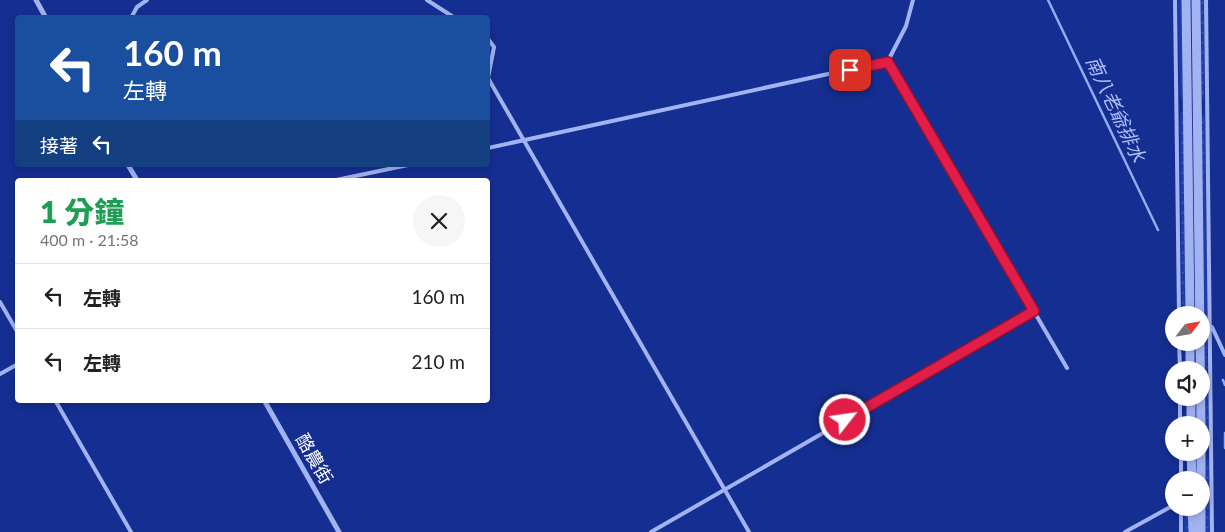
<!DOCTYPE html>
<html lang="zh-TW">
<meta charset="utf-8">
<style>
:root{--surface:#fff;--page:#f6f6f6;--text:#202124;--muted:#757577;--line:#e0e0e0}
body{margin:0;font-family:Lato,"Noto Sans TC",sans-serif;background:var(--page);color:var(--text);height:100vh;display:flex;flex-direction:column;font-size:19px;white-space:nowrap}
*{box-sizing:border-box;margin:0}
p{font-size:16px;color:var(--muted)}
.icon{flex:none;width:28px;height:28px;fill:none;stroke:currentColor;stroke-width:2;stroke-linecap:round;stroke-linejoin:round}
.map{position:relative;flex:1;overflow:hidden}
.details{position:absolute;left:15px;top:178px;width:475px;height:225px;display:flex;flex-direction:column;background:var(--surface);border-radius:5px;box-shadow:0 2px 8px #0003}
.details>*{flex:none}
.hud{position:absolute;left:15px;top:15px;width:475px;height:152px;border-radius:5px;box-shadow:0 2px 8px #0003;background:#1a4fa0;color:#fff;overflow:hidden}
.needle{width:32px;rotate:59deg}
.buttons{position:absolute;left:1165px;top:306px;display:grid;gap:10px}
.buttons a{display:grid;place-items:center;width:45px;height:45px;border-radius:50%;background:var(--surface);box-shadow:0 2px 8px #0003;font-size:25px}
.pin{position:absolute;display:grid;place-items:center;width:42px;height:42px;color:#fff;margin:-21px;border-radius:10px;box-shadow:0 2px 8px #0006}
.me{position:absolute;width:55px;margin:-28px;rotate:60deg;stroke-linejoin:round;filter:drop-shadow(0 0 4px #0008)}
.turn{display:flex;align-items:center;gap:18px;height:105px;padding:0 25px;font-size:22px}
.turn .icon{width:65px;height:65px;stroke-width:2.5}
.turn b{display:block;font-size:35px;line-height:42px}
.then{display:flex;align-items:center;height:48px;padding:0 25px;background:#0003;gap:10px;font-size:19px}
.round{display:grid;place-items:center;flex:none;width:52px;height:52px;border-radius:26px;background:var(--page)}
.headline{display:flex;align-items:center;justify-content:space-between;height:85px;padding:0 25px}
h1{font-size:30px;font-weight:800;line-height:38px;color:#1e9e55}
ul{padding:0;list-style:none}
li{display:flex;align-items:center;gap:15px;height:65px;padding:0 25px;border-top:1px solid var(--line)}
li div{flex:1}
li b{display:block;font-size:19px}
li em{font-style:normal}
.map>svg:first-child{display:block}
.grass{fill:url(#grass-dots)}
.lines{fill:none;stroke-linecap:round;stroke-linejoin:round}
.stream{stroke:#94aaf3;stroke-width:2.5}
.service{stroke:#a2b3f1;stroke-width:4}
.minor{stroke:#a2b3f1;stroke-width:5}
.tertiary{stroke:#a2b3f1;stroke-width:9}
.route-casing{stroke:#92132f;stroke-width:12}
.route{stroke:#e11d48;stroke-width:9}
.labels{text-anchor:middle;stroke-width:5;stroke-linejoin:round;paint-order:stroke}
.street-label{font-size:18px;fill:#fff;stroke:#152e91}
.water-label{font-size:19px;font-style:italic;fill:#aebff8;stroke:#152e91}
</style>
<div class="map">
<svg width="1225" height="532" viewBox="0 0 1225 532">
<defs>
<pattern id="grass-dots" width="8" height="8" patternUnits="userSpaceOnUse" patternTransform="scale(1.25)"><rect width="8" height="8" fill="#1d3caa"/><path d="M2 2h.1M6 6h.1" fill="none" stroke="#3f59b7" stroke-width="1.8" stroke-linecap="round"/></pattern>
</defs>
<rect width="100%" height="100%" fill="#152e91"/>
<path class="grass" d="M1178 0H1183L1182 99 1180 96Z
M1201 0H1204V99L1202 98Z
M1183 112V113L1186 315H1182L1180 113Z
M1203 114 1205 117 1206 159 1208 446 1206 442 1201 116Z
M1208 459 1209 461 1210 532H1206L1205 462Z
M1184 508H1188V532H1184Z"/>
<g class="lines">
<path class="stream" d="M1048 0 1158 230
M1223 380 1225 385
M1225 433V448"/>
<path class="service" d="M427 0 455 18
M1175 0 1179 315
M1206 0 1212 532
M131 18 137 7 147 0
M488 39 494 47 488 78 749 532
M888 61 1067 368
M488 148 888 61 906 26 913 0
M336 180 408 165
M0 302 18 333
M1212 327 1225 355
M1179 342 1180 370
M0 374 18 364
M1180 398V425
M55 400 131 532
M1181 452V480
M1181 508V532
M651 532 1035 311
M1125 532 1174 505"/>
<path class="minor" d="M36 0 46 18
M128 165 137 180
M264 400 339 532"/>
<path class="tertiary" d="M1186 0 1190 315
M1196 0 1201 425
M1190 342V370
M1191 398V425
M1191 452 1192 480
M1201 452V480
M1192 508 1193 532
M1201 508V532"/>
</g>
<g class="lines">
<g class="route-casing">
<path id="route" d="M845 420 1034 311 888 62 850 70"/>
</g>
<use href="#route" class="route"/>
</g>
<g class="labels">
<g class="street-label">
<text transform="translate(314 459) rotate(60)" y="6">酪農街</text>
</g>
<g class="water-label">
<text transform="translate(1116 109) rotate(65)" y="7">南八老爺排水</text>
</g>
</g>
</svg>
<div class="buttons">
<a><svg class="needle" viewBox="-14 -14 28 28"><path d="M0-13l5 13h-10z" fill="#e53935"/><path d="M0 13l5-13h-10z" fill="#757577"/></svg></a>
<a><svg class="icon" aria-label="sound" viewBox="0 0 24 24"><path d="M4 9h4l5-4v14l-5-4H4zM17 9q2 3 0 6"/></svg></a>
<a>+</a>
<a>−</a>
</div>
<div class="pin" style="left:850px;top:70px;background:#d93025"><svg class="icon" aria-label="arrive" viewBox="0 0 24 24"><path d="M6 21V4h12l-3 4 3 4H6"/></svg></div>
<svg class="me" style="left:845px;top:420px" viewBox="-20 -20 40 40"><circle r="17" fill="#e11d48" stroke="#fff" stroke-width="3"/><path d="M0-11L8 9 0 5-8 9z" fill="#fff"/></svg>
<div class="hud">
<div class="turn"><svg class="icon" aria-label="left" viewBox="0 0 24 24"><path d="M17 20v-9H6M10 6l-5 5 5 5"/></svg><div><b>160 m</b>左轉</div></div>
<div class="then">接著<svg class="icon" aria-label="left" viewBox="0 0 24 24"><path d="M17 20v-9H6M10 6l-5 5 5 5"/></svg></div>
</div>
<section class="details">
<div class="headline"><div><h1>1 分鐘</h1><p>400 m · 21:58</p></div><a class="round"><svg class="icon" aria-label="close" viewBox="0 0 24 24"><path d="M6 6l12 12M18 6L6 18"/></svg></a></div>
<ul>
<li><svg class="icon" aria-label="left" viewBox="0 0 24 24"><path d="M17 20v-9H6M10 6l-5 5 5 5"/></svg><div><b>左轉</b></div><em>160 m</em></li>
<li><svg class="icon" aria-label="left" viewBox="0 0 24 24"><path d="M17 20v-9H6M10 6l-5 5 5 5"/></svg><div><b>左轉</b></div><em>210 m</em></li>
</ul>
</section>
</div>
